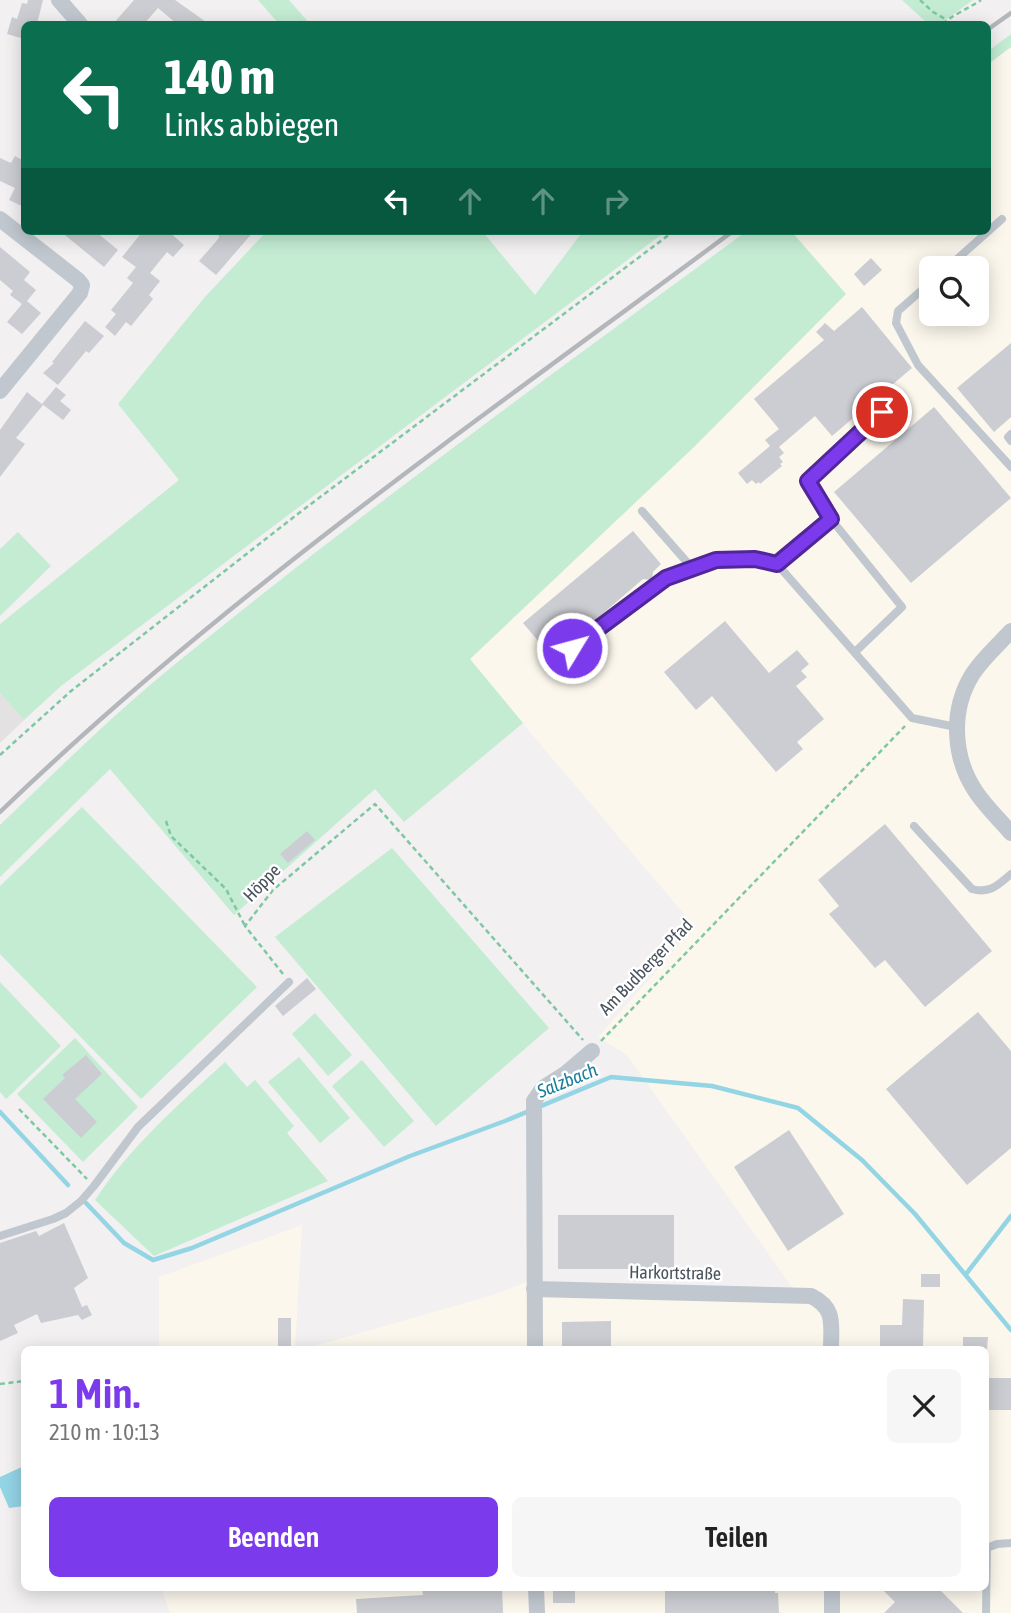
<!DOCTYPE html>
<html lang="de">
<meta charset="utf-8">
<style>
:root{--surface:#fff;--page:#f6f6f6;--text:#222;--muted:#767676;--accent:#7c3aed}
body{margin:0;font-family:"Asap Condensed",sans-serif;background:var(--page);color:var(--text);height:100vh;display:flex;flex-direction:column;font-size:26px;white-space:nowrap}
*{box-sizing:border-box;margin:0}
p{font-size:23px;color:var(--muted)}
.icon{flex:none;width:38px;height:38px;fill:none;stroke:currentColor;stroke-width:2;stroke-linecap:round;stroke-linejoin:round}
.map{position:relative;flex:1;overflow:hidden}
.sheet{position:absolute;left:21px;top:1346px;width:968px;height:245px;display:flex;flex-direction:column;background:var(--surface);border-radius:10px;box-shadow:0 4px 18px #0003}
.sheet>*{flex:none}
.guide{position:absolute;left:21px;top:21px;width:970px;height:214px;border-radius:10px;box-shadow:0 4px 18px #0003;background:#0b6e4f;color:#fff;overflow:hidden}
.buttons{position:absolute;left:919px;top:256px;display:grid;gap:14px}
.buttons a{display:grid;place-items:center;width:70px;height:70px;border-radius:10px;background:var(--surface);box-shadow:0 4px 18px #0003;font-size:35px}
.pin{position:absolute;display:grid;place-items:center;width:60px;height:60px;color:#fff;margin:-30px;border:4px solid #fff;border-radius:50%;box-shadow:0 2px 7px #0007}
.me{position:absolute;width:77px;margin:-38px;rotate:53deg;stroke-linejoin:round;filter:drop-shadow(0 0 5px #0008)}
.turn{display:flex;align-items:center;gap:24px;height:147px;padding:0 28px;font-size:32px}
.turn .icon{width:91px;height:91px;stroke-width:2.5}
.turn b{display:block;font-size:49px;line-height:60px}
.lanes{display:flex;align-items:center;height:66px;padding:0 28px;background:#0003;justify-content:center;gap:35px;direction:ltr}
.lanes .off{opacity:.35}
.round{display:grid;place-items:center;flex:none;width:74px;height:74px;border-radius:10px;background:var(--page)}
.headline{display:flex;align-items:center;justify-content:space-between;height:119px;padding:0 28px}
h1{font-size:42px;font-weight:600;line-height:52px;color:var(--accent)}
.action{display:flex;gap:14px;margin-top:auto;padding:14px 28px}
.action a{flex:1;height:80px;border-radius:10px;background:var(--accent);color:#fff;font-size:28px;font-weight:600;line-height:80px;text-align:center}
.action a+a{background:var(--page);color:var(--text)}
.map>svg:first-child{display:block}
.commercial{fill:#fbf7ec;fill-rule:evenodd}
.education{fill:#e3e1e2}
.green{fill:#c3ecd3}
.water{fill:#93d4e5}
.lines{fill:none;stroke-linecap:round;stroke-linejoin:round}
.stream{stroke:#93d4e5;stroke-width:4.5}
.building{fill:#cbcdd2}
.path{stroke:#7dc8a3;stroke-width:2.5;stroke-dasharray:5 3.5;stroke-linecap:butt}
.lane{stroke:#c0c7ce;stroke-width:8}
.street{stroke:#c0c7ce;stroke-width:16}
.rail{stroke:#b3b6ba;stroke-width:4.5}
.route-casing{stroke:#51269a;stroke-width:18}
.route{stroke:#7c3aed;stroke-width:12}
.labels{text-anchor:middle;stroke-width:5;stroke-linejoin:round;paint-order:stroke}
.street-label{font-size:18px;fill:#4a535c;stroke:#fff}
.water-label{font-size:19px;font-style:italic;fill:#187e9a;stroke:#fff}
</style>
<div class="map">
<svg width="1011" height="1613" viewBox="0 0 1011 1613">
<rect width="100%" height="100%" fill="#f2f0f0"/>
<path class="commercial" d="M1011 47V1613H170L161 1587H985V1349H304L496 1294 529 1281 796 1293 627 1055 598 1037 695 927 469 660 695 446 846 294 791 231H987V65ZM931 268H976V313H931Z
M302 1225 295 1349H159V1277Z"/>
<path class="education" d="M0 693 24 720 0 743Z"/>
<path class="green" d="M258 0H289L310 24H279Z
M902 0H973L940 24H923L926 22Z
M1011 34V47L987 65V52Z
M267 231H482L535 295 583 231H666L61 686 24 720 0 693V624L179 480 118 404 204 298Z
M747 231H791L846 294 695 446 470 659 523 723 404 822 375 789 234 915 110 769 0 877V825C58 769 116 712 179 661 363 511 556 371 747 231Z
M18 532 51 566 0 616V549Z
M82 807 257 987 141 1099 0 954V886Z
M392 848 549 1028 436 1126 275 937Z
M0 982 61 1046 6 1099 0 1092Z
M315 1013 352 1055 328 1076 292 1034Z
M75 1038 138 1107 83 1162 17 1094Z
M299 1057 350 1118 320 1143 268 1082Z
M362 1060 414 1121 384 1147 332 1086Z
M225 1062 247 1087 255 1080 294 1126 287 1133 328 1181 154 1256 95 1200C130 1147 179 1104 225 1062Z"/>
<path class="water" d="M24 1466V1506L9 1508 0 1487V1477Z"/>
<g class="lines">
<path class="stream" d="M0 1112 68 1185
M86 1203 124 1243 153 1260 192 1248 410 1156 505 1121 611 1077 712 1086 798 1108 862 1160 915 1214 1011 1330
M966 1274 1011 1216"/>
</g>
<path class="building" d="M28 0H43L37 24H24V39L7 34 12 17 17 19 22 3 27 4Z
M134 0H175L209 24H177L158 8 144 24H113Z
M15 156 24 161V207L9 200 15 188 0 181V158L11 163Z
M60 231H95L118 250 104 267Z
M143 231H168L184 245 173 257 167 252 150 273 160 281 149 295 153 299 131 326 126 322 115 336 105 327 116 314 111 310 133 283 127 278 136 267 122 257Z
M218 231H254L216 275 199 261 219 238Z
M0 247 30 272 24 280 36 290 27 301 41 313 22 334 7 322 22 304 10 295 13 291 0 280Z
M871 258 882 270 864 286 854 274Z
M862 307 912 368 832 436 815 416 779 447 784 453 779 457 783 462 780 464 782 466 760 484 759 482 756 484 752 480 747 484 738 473 770 446 765 440 779 429 754 399 824 340 816 332 825 323 834 331Z
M85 321 104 336 89 353 86 351 58 385 43 373 54 363 52 362Z
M1011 343V417L994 432 957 388Z
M56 387 66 395 60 401 71 410 63 420 42 404Z
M27 392 43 405 16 438 25 444 0 477V430Z
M934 407 1011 498 911 583 834 492Z
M633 531 661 564 653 572 652 580 643 579 578 635 566 620 539 642 523 623Z
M725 621 769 673 797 650 809 664 801 671 807 677 796 686 824 719 797 742 803 749 776 772 712 696 696 710 664 672Z
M885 824 992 951 925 1007 885 960 875 968 829 914 839 906 818 880Z
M307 831 315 840 288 863 280 854Z
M307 978 316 989 283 1016 275 1006Z
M978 1012 1011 1051V1148L967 1185 886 1089Z
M86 1055 102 1074 75 1099 97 1122 81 1138 43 1099 65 1078 62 1075Z
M789 1130 844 1214 788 1251 734 1167Z
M558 1215H674V1269H558Z
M64 1223 88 1278 74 1288 82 1307 87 1305 92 1315 82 1320 78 1315 41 1323 37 1314 14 1325 18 1333 0 1341V1243L36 1231 39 1236Z
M921 1274H940V1287H921Z
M903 1299 924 1300 923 1349H880V1325H902Z
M278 1318H291V1349H278Z
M611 1321V1349H562V1322Z
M963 1337H988L987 1349H963Z
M985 1378H1011V1410H985Z
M422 1587H502L503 1613H357L356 1599 423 1595Z
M553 1587H575V1603H553Z
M665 1587H775V1593H778L779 1613H665Z
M880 1587H937L963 1613H884L895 1602Z"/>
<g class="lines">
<path class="path" d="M920 0 933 12 947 20
M943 24C949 17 971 7 981 0
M0 755 71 691 299 513 674 231
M166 821 171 836 226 889 245 926
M283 974 245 926 273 890 375 804 583 1040
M601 1041 905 726
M19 1109 87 1179
M0 1384 24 1381"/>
<path class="lane" d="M947 268 1002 219
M931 282 898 311 896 323 918 365 1011 467
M1011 434 1008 437 1011 441
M642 511 693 569
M831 519 808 481 901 395
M777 564 831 519 902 607 855 652
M572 648 666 578 716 560 755 559 777 564 912 718 956 727
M914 826 972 889C990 894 998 885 1011 874
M0 1236 53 1219 66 1213 81 1201 94 1186 138 1127 289 982
M986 1613 987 1548 997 1544 1011 1543"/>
<path class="street" d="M59 0 80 24
M0 219 78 280 82 285 80 293 0 391
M1011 631C998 645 982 659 972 675 950 711 953 758 976 792 986 807 1000 820 1011 833
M534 1289 811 1296C836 1308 831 1325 831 1349
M535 1349 534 1101 543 1088 565 1074 592 1051
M536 1587 537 1613
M832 1587V1613"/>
<path class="rail" d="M987 30 1011 13
M0 812C225 595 483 417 733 231"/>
</g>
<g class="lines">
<g class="route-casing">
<path id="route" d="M572 648 666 578 716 560 755 559 777 564 831 519 808 481 882 412"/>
</g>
<use href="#route" class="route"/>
</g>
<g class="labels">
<g class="street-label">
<text transform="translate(262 883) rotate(-46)" y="6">Höppe</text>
<text transform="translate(646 967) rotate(-46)" y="6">Am Budberger Pfad</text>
<text transform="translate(675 1273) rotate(1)" y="6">Harkortstraße</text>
</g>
<g class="water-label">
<text transform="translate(567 1080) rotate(-22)" y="7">Salzbach</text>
</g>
</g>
</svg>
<div class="buttons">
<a><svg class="icon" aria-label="search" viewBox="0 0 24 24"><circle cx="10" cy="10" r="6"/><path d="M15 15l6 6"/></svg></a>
</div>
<div class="pin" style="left:882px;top:412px;background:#d93025"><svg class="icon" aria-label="arrive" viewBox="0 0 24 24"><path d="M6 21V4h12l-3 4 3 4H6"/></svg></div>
<svg class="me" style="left:572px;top:648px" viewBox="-20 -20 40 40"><circle r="17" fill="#7c3aed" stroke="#fff" stroke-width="3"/><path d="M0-11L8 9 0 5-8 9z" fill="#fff"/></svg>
<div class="guide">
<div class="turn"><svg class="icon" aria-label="left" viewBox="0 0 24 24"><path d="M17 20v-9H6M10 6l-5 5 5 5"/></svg><div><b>140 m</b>Links abbiegen</div></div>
<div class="lanes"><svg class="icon" aria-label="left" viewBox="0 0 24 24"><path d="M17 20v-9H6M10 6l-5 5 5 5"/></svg><svg class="icon off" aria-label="ahead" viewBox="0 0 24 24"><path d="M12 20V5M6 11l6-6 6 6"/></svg><svg class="icon off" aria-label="ahead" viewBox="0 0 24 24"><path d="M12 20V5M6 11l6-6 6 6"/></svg><svg class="icon off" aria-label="right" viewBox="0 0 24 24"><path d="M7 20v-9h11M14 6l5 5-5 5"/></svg></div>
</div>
<section class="sheet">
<div class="headline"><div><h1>1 Min.</h1><p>210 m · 10:13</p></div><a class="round"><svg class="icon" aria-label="close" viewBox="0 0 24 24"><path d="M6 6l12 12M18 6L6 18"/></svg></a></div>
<div class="action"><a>Beenden</a><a>Teilen</a></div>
</section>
</div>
